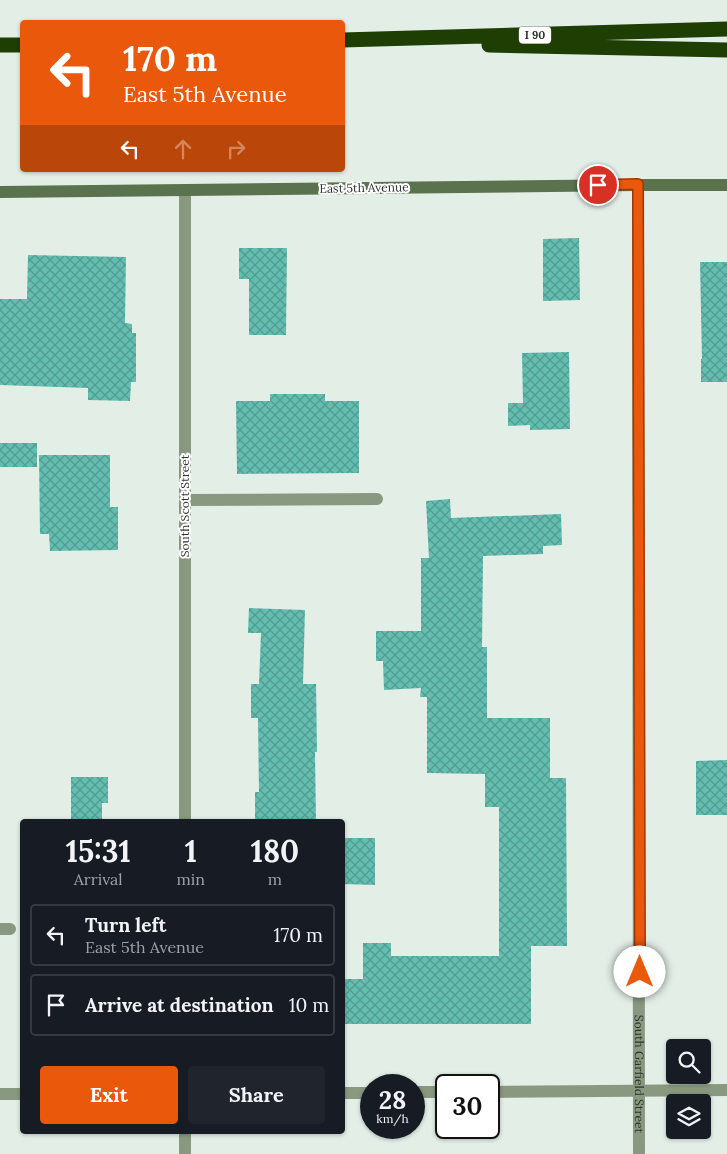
<!DOCTYPE html>
<style>
:root{--surface:#171b24;--page:#20242c;--text:#f1f3f6;--muted:#9ea1a6;--line:#363941;--accent:#ea580c}
body{margin:0;font-family:Lora,serif;background:var(--page);color:var(--text);height:100vh;display:flex;flex-direction:column;font-size:19px;white-space:nowrap}
*{box-sizing:border-box;margin:0}
p{font-size:16px;color:var(--muted)}
.icon{flex:none;width:28px;height:28px;fill:none;stroke:currentColor;stroke-width:2;stroke-linecap:round;stroke-linejoin:round}
.map{position:relative;flex:1;overflow:hidden}
.side{position:absolute;left:20px;top:819px;width:325px;height:315px;display:flex;flex-direction:column;background:var(--surface);border-radius:5px;box-shadow:0 1px 4px #0004}
.side>*{flex:none}
.top-card{position:absolute;left:20px;top:20px;width:325px;height:152px;border-radius:5px;box-shadow:0 1px 4px #0004;background:#ea580c;color:#fff;overflow:hidden}
.buttons{position:absolute;left:666px;top:1039px;display:grid;gap:10px}
.buttons a{display:grid;place-items:center;width:45px;height:45px;border-radius:5px;background:var(--surface);box-shadow:0 1px 4px #0004;font-size:25px}
.speed{position:absolute;left:360px;top:1074px;display:flex;gap:10px;font-size:25px;font-weight:700;text-align:center}
.speed>*{display:grid;place-content:center;width:65px;height:65px;border-radius:50%;background:var(--surface);box-shadow:0 1px 4px #0004;line-height:1}
.speed small{font-size:12px;font-weight:400}
.speed .limit{border:2px solid #111;border-radius:8px;background:#fff;color:#111}
.pin{position:absolute;display:grid;place-items:center;width:42px;height:42px;color:#fff;margin:-21px;border:2px solid #fff;border-radius:50%;box-shadow:0 1px 5px #0007}
.me{position:absolute;width:55px;margin:-28px;rotate:0deg;stroke-linejoin:round;filter:drop-shadow(0 0 4px #0008)}
.turn{display:flex;align-items:center;gap:18px;height:105px;padding:0 20px;font-size:22px}
.turn .icon{width:65px;height:65px;stroke-width:2.5}
.turn b{display:block;font-size:35px;line-height:42px}
.lanes{display:flex;align-items:center;height:48px;padding:0 20px;background:#0003;justify-content:center;gap:25px;direction:ltr}
.lanes .off{opacity:.35}
.eta{display:flex;justify-content:space-evenly;align-items:center;height:85px;text-align:center}
.eta b{font-size:30px;font-weight:800;line-height:35px}
.action{display:flex;gap:10px;margin-top:auto;padding:10px 20px}
.action a{flex:1;height:58px;border-radius:5px;background:var(--accent);color:#fff;font-size:20px;font-weight:800;line-height:58px;text-align:center}
.action a+a{background:var(--page);color:var(--text)}
ul{padding:0;list-style:none}
li{display:flex;align-items:center;gap:15px;height:62px;margin:0 10px 8px;padding:0 10px;border:2px solid var(--line);border-radius:5px}
li div{flex:1}
li b{display:block;font-size:19px}
li em{font-style:normal}
.map>svg:first-child{display:block}
.building{fill:url(#building-cross-hatch)}
.lines{fill:none;stroke-linecap:round;stroke-linejoin:round}
.lane{stroke:#899980;stroke-width:12}
.street{stroke:#899980;stroke-width:12}
.secondary{stroke:#5a724d;stroke-width:12}
.highway{stroke:#1e3e04;stroke-width:15}
.route-casing{stroke:#983908;stroke-width:12}
.route{stroke:#ea580c;stroke-width:9}
.labels{text-anchor:middle;stroke-width:4;stroke-linejoin:round;paint-order:stroke}
.shield{fill:#fff;stroke:#6b6e6c;stroke-width:1}
.shield-label{font-size:11px;font-weight:bold;fill:#2c302d}
.street-label{font-size:12px;fill:#2c302d;stroke:#fff}
</style>
<div class="map">
<svg width="727" height="1154" viewBox="0 0 727 1154">
<defs>
<pattern id="building-cross-hatch" width="8" height="8" patternUnits="userSpaceOnUse" patternTransform="scale(1.25)"><rect width="8" height="8" fill="#63beb0"/><path d="M0 0l8 8M0 8l8-8" fill="none" stroke="#529b90"/></pattern>
</defs>
<rect width="100%" height="100%" fill="#e3eee7"/>
<path class="building" d="M579 238 580 300 543 301V239Z
M239 248H287L286 335H249V279H239Z
M28 255 126 257 125 323 132 324V333H136V382H131L130 401 88 400V388L0 385V299H27Z
M700 262H727V382H701V359H702Z
M569 352 570 429 530 430V425L508 426V403H523L522 353Z
M270 394H325V401H359V473L237 474 236 401H270Z
M0 443H37V467H0Z
M39 455H110V507H118V550L50 551 49 534H40Z
M450 499 451 518 561 514 562 545 543 546V554L483 556 482 647H487V718H550V778H566L567 946H531V1024H342V979H363V943H391V956H499V807H485V774L427 773V697H420L421 688 384 690 383 661H376V631H421V558H429L426 501Z
M249 608 305 610 303 684H316L317 752H315L316 821H255V792H259L258 718H251V684H259L261 633H248Z
M727 760V815H696V761Z
M71 777H108V803H102V821H71Z
M342 838H375V885L342 884Z"/>
<g class="lines">
<path class="lane" d="M185 500 377 499
M0 929H10"/>
<g class="street">
<path id="s1" d="M638 185 639 1154"/>
<path d="M185 191V821"/>
<path d="M414 1092H446"/>
<path d="M489 1092 727 1090"/>
<path d="M342 1093H371"/>
<path d="M0 1094H22"/>
<path d="M185 1154V1131"/>
</g>
<path class="secondary" d="M0 192 638 185H727"/>
<path class="highway" d="M342 40 727 29
M0 45H22
M489 45 727 50"/>
</g>
<g class="lines">
<g class="route-casing">
<path id="route" d="M598 185 638 184 640 972"/>
</g>
<use href="#route" class="route"/>
</g>
<g class="labels">
<rect class="shield" x="519" y="26.5" width="32" height="17" rx="4"/>
<g class="shield-label">
<text x="535" y="39">I 90</text>
</g>
<g class="street-label">
<text transform="translate(364 188) rotate(-1)" y="4">East 5th Avenue</text>
<text transform="translate(185 506) rotate(-90)" y="4">South Scott Street</text>
<text dy="4" stroke="none"><textPath href="#s1" startOffset="889">South Garfield Street</textPath></text>
</g>
</g>
</svg>
<div class="buttons">
<a><svg class="icon" aria-label="search" viewBox="0 0 24 24"><circle cx="10" cy="10" r="6"/><path d="M15 15l6 6"/></svg></a>
<a><svg class="icon" aria-label="layers" viewBox="0 0 24 24"><path d="M12 4l9 5-9 5-9-5zM3 14l9 5 9-5"/></svg></a>
</div>
<div class="speed"><div>28<small>km/h</small></div><div class="limit">30</div></div>
<div class="pin" style="left:598px;top:185px;background:#d93025"><svg class="icon" aria-label="arrive" viewBox="0 0 24 24"><path d="M6 21V4h12l-3 4 3 4H6"/></svg></div>
<svg class="me" style="left:640px;top:972px" viewBox="-20 -20 40 40"><circle r="19" fill="#fff"/><path d="M0-13L10 11 0 6-10 11z" fill="#ea580c"/></svg>
<div class="top-card">
<div class="turn"><svg class="icon" aria-label="left" viewBox="0 0 24 24"><path d="M17 20v-9H6M10 6l-5 5 5 5"/></svg><div><b>170 m</b>East 5th Avenue</div></div>
<div class="lanes"><svg class="icon" aria-label="left" viewBox="0 0 24 24"><path d="M17 20v-9H6M10 6l-5 5 5 5"/></svg><svg class="icon off" aria-label="ahead" viewBox="0 0 24 24"><path d="M12 20V5M6 11l6-6 6 6"/></svg><svg class="icon off" aria-label="right" viewBox="0 0 24 24"><path d="M7 20v-9h11M14 6l5 5-5 5"/></svg></div>
</div>
<section class="side">
<div class="eta">
<div><b>15:31</b><p>Arrival</p></div>
<div><b>1</b><p>min</p></div>
<div><b>180</b><p>m</p></div>
</div>
<ul>
<li><svg class="icon" aria-label="left" viewBox="0 0 24 24"><path d="M17 20v-9H6M10 6l-5 5 5 5"/></svg><div><b>Turn left</b><p>East 5th Avenue</p></div><em>170 m</em></li>
<li><svg class="icon" aria-label="arrive" viewBox="0 0 24 24"><path d="M6 21V4h12l-3 4 3 4H6"/></svg><div><b>Arrive at destination</b></div><em>10 m</em></li>
</ul>
<div class="action"><a>Exit</a><a>Share</a></div>
</section>
</div>
